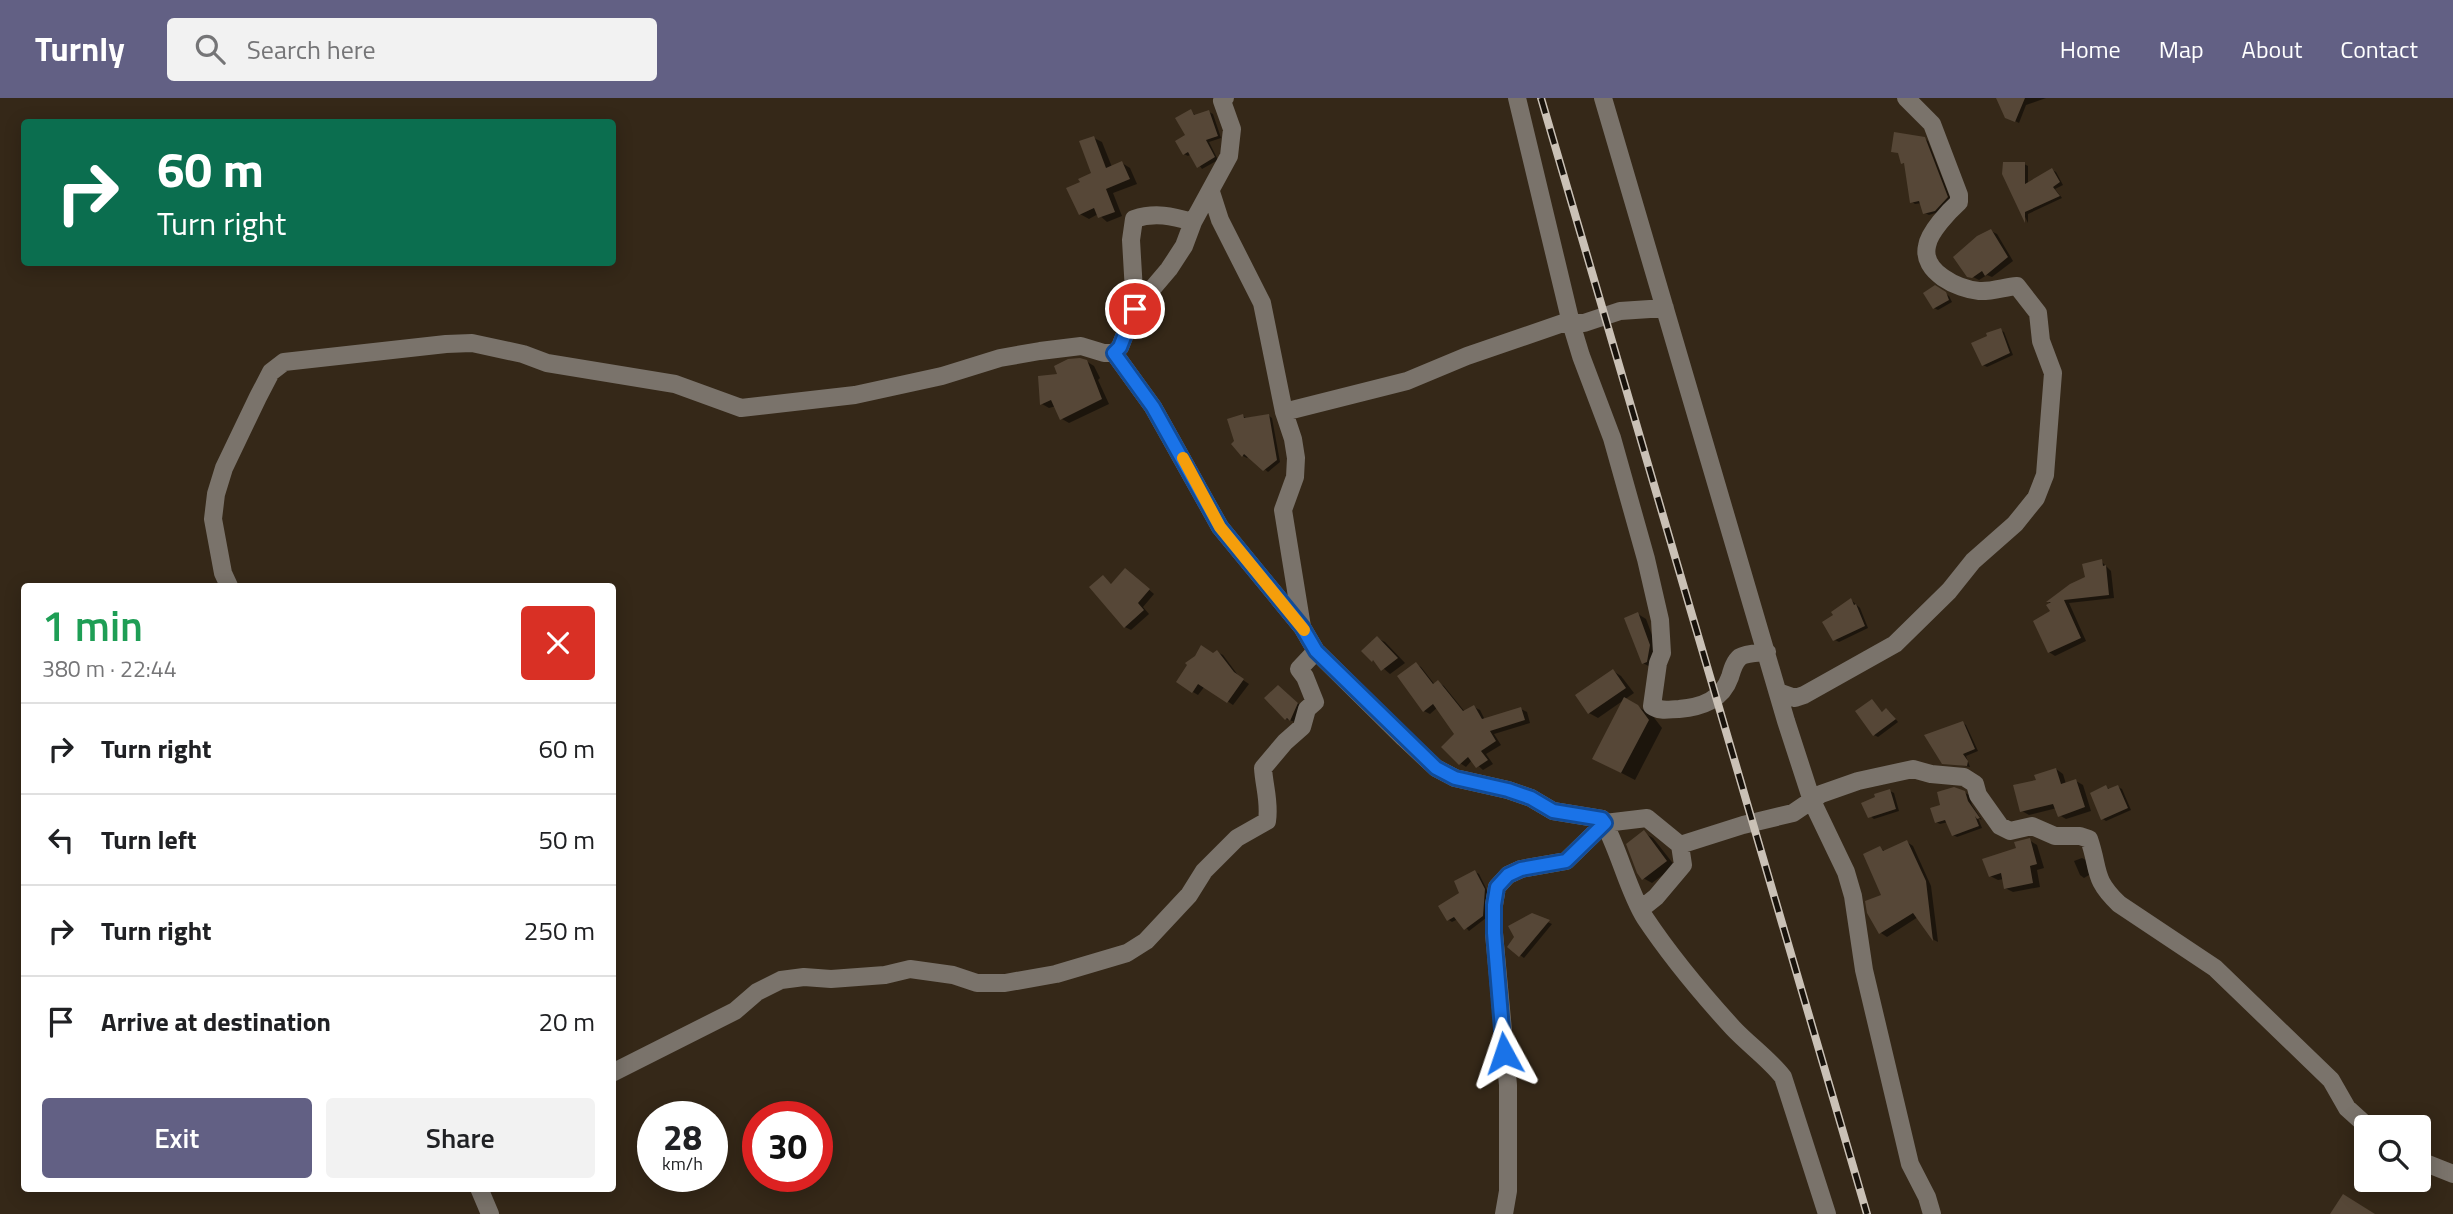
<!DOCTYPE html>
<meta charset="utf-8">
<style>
:root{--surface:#fff;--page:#f2f2f2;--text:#202124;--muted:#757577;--line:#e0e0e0;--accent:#626084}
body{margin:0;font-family:"Titillium Web",sans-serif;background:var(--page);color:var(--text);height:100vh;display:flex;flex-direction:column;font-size:26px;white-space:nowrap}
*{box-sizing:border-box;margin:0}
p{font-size:23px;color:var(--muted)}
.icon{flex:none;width:38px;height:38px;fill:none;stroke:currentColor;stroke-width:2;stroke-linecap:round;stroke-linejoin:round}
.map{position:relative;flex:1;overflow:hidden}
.details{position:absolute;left:21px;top:485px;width:595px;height:609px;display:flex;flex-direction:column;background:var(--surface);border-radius:7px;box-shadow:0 4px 18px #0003}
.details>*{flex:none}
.banner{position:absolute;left:21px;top:21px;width:595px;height:147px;border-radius:7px;box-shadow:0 4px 18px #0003;background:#0b6e4f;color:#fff;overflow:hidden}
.buttons{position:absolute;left:2354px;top:1017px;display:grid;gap:14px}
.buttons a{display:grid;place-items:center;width:77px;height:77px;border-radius:7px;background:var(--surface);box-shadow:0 4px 18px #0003;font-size:35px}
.speed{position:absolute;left:637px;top:1003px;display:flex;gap:14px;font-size:35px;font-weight:700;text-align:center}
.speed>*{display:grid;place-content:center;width:91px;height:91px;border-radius:50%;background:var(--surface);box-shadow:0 4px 18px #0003;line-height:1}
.speed small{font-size:18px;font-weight:400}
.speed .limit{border:10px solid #d22;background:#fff;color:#111}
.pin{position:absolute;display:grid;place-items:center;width:60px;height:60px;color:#fff;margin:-30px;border:4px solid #fff;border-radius:50%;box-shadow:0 2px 7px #0007}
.me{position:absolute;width:77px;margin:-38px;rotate:355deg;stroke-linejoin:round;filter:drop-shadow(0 0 5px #0008)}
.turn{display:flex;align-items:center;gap:24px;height:147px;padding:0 21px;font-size:32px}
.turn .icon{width:91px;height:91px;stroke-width:2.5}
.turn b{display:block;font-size:49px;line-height:60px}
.round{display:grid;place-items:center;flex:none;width:74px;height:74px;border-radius:7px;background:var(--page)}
.headline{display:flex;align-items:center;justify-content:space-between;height:119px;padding:0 21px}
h1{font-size:42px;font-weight:600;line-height:52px;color:#1e9e55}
.action{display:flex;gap:14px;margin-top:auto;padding:14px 21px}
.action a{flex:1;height:80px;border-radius:7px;background:var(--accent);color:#fff;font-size:28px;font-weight:600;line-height:80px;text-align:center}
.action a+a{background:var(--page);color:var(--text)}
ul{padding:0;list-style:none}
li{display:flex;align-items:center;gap:21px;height:91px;padding:0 21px;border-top:2px solid var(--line)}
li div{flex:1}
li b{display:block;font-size:26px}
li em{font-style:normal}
header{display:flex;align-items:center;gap:42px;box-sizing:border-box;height:98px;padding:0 35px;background:var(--accent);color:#fff}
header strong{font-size:33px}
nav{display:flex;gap:38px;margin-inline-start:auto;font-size:24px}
.search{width:490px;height:63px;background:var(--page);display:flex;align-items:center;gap:18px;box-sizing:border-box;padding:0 24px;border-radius:7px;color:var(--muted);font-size:26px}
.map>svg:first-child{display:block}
.shadow{fill:#0007}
.building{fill:#564737}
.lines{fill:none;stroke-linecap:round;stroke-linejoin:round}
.minor{stroke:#7a736b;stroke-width:18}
.rail-casing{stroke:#cac1b6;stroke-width:8}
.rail{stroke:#18120b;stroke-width:5;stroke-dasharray:16;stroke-linecap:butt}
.route-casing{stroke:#114b97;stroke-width:18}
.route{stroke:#1a73e8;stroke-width:12}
.slow{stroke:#f59e0b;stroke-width:12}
</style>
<header>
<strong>Turnly</strong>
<div class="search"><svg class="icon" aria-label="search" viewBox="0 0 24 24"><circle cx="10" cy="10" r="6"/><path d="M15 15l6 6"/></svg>Search here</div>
<nav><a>Home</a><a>Map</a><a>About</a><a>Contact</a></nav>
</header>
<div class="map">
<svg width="2453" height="1116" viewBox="0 0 2453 1116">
<rect width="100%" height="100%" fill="#352818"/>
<path class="shadow" d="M1998 0H2046L2026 7 2019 25 2011 21Z
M1191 13 1196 18 1209 14 1213 16 1221 40 1209 44 1218 62 1202 71 1191 56 1188 58 1184 56Z
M1094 40 1102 44 1112 69 1122 65 1130 70 1137 86 1113 95 1122 118 1107 124 1098 116 1089 121 1080 116 1094 76Z
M1924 40 1928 43 1951 102 1939 114 1929 117 1925 115 1922 105 1915 106 1911 103 1906 66 1903 65 1900 55 1893 53Z
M2024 66 2028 68V86L2052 72 2056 74 2063 87 2055 91 2062 100 2028 116V125L2004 76Z
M1991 133 1997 136 2013 163 1992 179 1987 177 1979 182 1969 177Z
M1935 190 1949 198 1952 204 1938 212 1934 210Z
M2000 232 2004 234 2013 257 1987 269 1983 267Z
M1086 263 1094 268 1100 280 1098 282 1109 306 1069 325 1062 321 1056 308 1049 310 1042 306 1060 277Z
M1268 317 1272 320 1280 364 1268 374 1249 358 1247 360 1243 358V318L1246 320Z
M2101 463 2111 473 2114 500 2069 505 2086 543 2055 558 2049 554 2052 513 2049 504 2087 479Z
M1126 472 1154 496 1143 509 1149 516 1131 532 1125 529 1103 479 1112 487Z
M1851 502 1860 510 1868 530 1839 544 1835 542Z
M1638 516 1646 521 1658 553 1652 570 1643 565Z
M1377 540 1385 544 1405 565 1390 576 1363 553Z
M1217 554 1223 557 1240 580 1249 586 1233 607 1205 588 1198 597 1193 594Z
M1416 566 1421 569 1435 587 1438 584 1444 588 1465 614 1474 609 1480 612 1485 622 1521 611 1527 614 1530 625 1494 636 1501 647 1486 656 1493 666 1483 672 1472 662 1466 669 1460 665 1456 636 1438 609 1430 616 1424 613Z
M1613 573 1621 578 1634 595 1598 620 1589 615Z
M1282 591 1301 608 1295 624 1286 621Z
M1872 603 1883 615 1886 612 1890 614 1898 624 1878 639 1874 637Z
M1637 608 1652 617 1662 630 1635 682 1608 668Z
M1962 624 1966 627 1978 653 1966 658 1970 669 1943 664Z
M2056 671 2063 676 2066 686 2076 683 2083 687 2091 713 2066 721 2059 717 2057 710 2029 717 2022 713Z
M2106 689 2111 692 2118 689 2122 691 2131 712 2106 723 2103 721Z
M1960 692 1969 697 1972 707 1982 722 1978 720 1982 730 1957 739 1953 737 1948 724 1940 726 1936 724 1943 708Z
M1890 693 1894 695 1899 713 1874 721 1870 718Z
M1644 735 1653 740 1675 768 1652 785 1643 780Z
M2029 742 2037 747 2044 770 2037 772 2040 789 2013 794 2005 790 2004 781 1998 782 1990 778Z
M1907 744 1913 748 1931 788 1938 844 1934 842 1918 819 1887 839 1881 835 1869 814 1883 798 1880 750 1886 754Z
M2082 760 2086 762 2089 777 2084 780 2080 777 2074 763Z
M1475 774 1479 776 1488 794 1486 820 1469 833 1458 821 1452 824 1449 822 1441 809 1461 796Z
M1532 817 1552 826 1524 860 1509 849Z"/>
<path class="building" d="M1996 0H2025L2015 24 2005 20Z
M1191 11 1194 17 1209 12 1218 38 1206 42 1215 59 1197 70 1188 54 1183 57 1175 43 1185 37 1175 20Z
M1894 34 1925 39 1948 99 1935 113 1923 116 1919 103 1910 105 1904 65 1901 66 1898 55 1891 54Z
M1094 38 1106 70 1122 63 1130 81 1106 91 1115 114 1098 120 1094 110 1079 117 1066 90 1080 84 1078 81 1091 75 1079 43Z
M2003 64H2025V86L2052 70 2060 84 2053 89 2060 98 2025 114V125L2002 76Z
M1991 131 2008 159 1985 178 1982 173 1972 180 1967 179 1953 159 1977 138Z
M1935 187 1946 194 1949 202 1933 211 1923 195Z
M2001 230 2010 255 1982 268 1971 245 1987 238 1986 235Z
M1080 260 1087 262 1102 301 1060 322 1051 302 1040 307 1038 278 1057 276 1054 268 1068 261Z
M1243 316 1244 320 1269 316 1277 362 1263 373 1244 356 1242 359 1231 346 1234 343 1227 321Z
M2102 461 2103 468 2106 467 2109 497 2064 502 2081 540 2048 555 2033 523 2050 513 2046 507 2051 504H2046L2070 486 2085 479 2082 466Z
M1125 470 1150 491 1138 505 1144 512 1124 530 1089 489 1103 477 1111 486Z
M1851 500 1854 507 1856 506 1865 528 1833 543 1822 524 1833 517 1831 514Z
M1638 514 1650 547 1647 564 1642 566 1624 520Z
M1377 538 1398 560 1381 573 1373 562 1372 564 1361 553Z
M1201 547 1213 555 1217 552 1234 574 1244 581 1227 605 1198 586 1192 595 1176 584 1187 567 1185 565 1195 558Z
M1416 564 1433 586 1438 582 1463 613 1474 607 1482 621 1521 609 1525 622 1490 633 1496 643 1481 653 1488 662 1476 670 1468 659 1459 667 1441 649 1454 636 1433 606 1423 614 1397 578Z
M1613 571 1626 590 1588 616 1575 597Z
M1278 587 1298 605 1290 623 1287 620 1285 622 1264 600Z
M1624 599 1638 607 1649 622 1621 675 1592 661Z
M1872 601 1882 614 1886 610 1896 621 1873 638 1855 613Z
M1963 623 1975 651 1963 656 1968 663 1967 668 1942 666 1924 637Z
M2056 670 2061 686 2076 681 2085 709 2058 719 2053 706 2020 714 2013 687 2036 682 2034 677Z
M2106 687 2108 691 2118 687 2128 710 2101 722 2090 695Z
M1954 689 1965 693 1968 703 1980 720 1977 721 1975 718 1979 728 1952 738 1945 722 1935 725 1930 710 1940 707 1937 694Z
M1890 691 1896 711 1868 720 1861 705 1875 699 1874 696Z
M1644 732 1667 763 1642 782 1637 775 1626 746Z
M2030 740 2037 766 2030 768 2033 785 2004 791 2001 775 1989 779 1982 761 2016 750 2014 744Z
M1907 742 1926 783 1933 843 1913 815 1879 836 1867 815 1865 803 1881 797 1863 756 1880 748 1883 753Z
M1475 772 1485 791 1483 818 1464 832 1454 819 1447 823 1438 808 1459 795 1454 783Z
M1532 815 1550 822 1519 859 1507 849 1514 839 1508 828Z
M2343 1096 2375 1116H2330Z"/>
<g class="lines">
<path class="minor" d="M1517 0 1571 225 1581 258 1612 340 1646 461 1660 522 1662 555 1658 565 1652 608C1660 614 1670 611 1679 611 1702 609 1722 602 1730 579 1732 572 1734 564 1740 559 1746 555 1759 555 1767 554
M1603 0 1786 623 1812 703 1846 774 1853 798 1864 872 1910 1066 1927 1099 1932 1116
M1211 94 1220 122 1262 205 1284 314 1293 341 1296 360 1295 379 1283 412 1302 529
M1135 211 1131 142 1134 121C1155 114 1172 118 1193 124
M1114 255 1153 309 1220 429 1302 529 1316 553 1404 640 1436 670 1455 680 1508 692 1531 700 1553 713 1602 721C1619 751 1628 793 1645 820 1671 859 1702 896 1733 930 1749 947 1769 961 1783 979L1827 1116
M1284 314 1407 283 1467 258 1563 225H1584L1620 213 1665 210
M229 488 223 475 213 421 216 396 224 370 258 299 271 274 284 264 446 246 472 245 523 256 547 265 675 286 741 310 855 297 942 278 1000 260 1040 253 1081 248 1104 255H1114L1120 249 1135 211 1169 171 1184 148 1193 124 1229 58 1232 31 1222 3 1225 0
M1778 594 1795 600 1804 597 1895 546 1949 493 1973 463 2015 426 2036 400 2045 377 2053 275 2041 243 2038 215 2017 188C2005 189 1991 194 1979 193 1958 191 1921 174 1927 148 1929 134 1949 113 1959 104V97L1932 26 1906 0
M1680 747 1743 727 1793 715 1821 696 1858 683 1913 671 1931 676 1964 679 1975 686 1978 697 2000 728 2010 733 2032 728 2055 738H2080L2089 741C2100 773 2092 780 2119 806L2215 870 2331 982 2347 1010 2368 1029
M612 975 735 913 757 894 781 882 804 879 831 881 885 877 910 871 953 877 977 885H1005L1056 876 1127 855 1146 843 1189 797 1204 773 1237 740 1267 723C1270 704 1264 688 1263 670L1285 644 1302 629 1307 611 1315 604 1305 579 1299 571 1316 553
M2418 1062 2453 1076
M479 1090 490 1116
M1504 1116 1508 1093V987L1494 835V807L1497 789 1508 777 1521 771 1566 763 1605 725 1647 720 1680 747 1683 767 1656 799 1641 811"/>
<g class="rail-casing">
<path id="rail" d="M1541 0 1867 1116"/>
</g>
<use href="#rail" class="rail"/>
</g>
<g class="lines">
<g class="route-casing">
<path id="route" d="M1135 211 1120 249 1114 255 1153 309 1220 429 1302 529 1316 553 1436 670 1455 680 1508 692 1531 700 1553 713 1602 721 1605 725 1566 763 1521 771 1508 777 1497 789 1494 807V835L1504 955"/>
</g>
<use href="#route" class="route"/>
<path class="slow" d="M1183 360 1220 429 1304 532"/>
</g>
</svg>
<div class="buttons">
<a><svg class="icon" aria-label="search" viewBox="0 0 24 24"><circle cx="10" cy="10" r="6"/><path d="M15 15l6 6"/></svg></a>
</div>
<div class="speed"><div>28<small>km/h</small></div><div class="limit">30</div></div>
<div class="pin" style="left:1135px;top:211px;background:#d93025"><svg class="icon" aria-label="arrive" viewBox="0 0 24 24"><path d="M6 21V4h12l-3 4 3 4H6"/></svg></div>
<svg class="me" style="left:1504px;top:955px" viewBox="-20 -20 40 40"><path d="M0-17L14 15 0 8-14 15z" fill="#1a73e8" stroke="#fff" stroke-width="4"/></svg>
<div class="banner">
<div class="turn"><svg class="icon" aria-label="right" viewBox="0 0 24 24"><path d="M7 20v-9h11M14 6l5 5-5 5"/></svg><div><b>60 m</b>Turn right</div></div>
</div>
<section class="details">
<div class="headline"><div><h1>1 min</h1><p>380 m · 22:44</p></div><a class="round" style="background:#d93025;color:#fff"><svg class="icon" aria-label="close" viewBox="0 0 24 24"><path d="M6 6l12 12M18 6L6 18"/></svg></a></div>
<ul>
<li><svg class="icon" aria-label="right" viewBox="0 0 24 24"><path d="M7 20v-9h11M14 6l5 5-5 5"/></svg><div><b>Turn right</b></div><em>60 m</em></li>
<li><svg class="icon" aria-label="left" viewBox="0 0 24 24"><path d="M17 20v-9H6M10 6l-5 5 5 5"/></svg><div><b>Turn left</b></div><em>50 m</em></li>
<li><svg class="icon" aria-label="right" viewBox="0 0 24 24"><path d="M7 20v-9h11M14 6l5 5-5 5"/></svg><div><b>Turn right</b></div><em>250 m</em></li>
<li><svg class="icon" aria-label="arrive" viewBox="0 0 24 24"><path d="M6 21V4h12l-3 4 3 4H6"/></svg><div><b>Arrive at destination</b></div><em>20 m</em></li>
</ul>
<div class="action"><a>Exit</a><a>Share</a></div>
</section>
</div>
